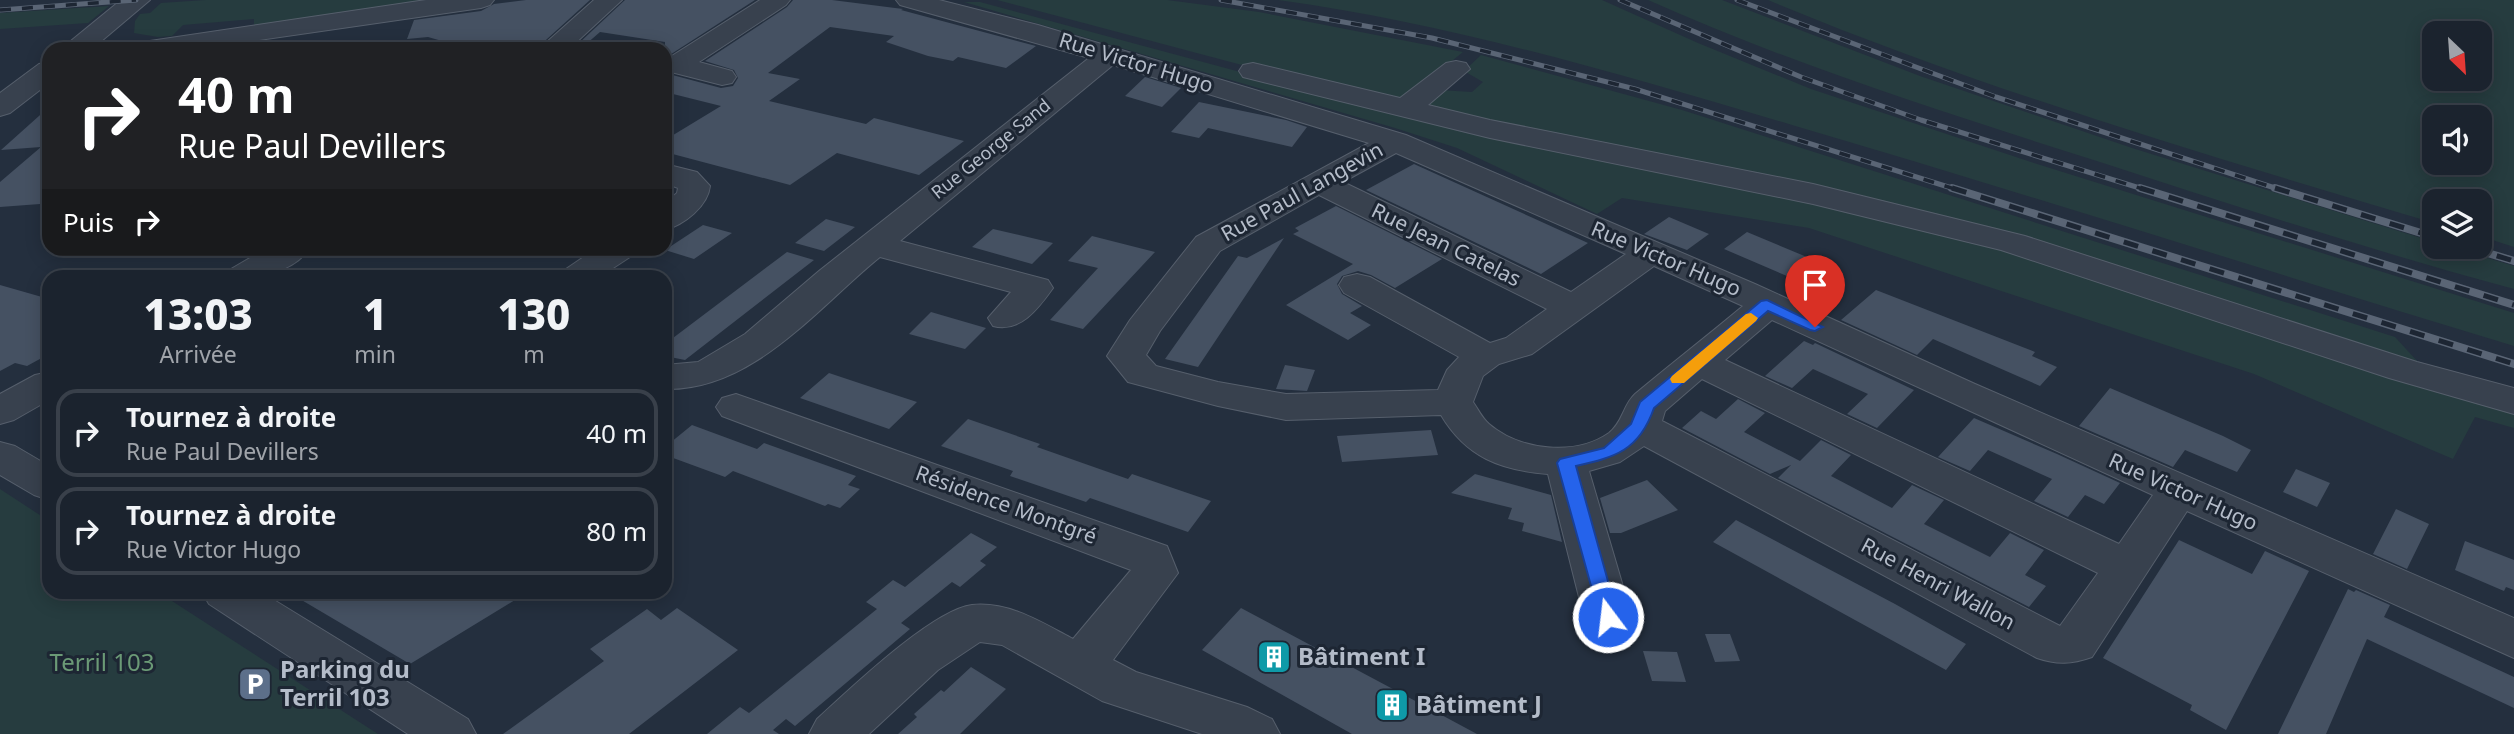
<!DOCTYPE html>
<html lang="fr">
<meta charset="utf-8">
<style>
:root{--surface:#1b232e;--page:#282f3a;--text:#f1f3f6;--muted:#a0a4aa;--line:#39404a}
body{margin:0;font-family:"Noto Sans",sans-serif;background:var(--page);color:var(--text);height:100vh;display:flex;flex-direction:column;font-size:26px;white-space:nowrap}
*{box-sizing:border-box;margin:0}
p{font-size:23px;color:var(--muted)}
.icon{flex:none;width:38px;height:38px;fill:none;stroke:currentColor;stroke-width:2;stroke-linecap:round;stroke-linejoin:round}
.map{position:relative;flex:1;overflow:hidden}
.drawer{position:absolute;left:42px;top:270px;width:630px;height:329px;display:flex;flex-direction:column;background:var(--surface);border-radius:21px;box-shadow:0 4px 18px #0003,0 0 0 2px var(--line)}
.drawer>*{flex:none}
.hud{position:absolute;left:42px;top:42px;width:630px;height:214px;border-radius:21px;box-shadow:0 4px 18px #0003,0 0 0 2px var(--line);background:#202124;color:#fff;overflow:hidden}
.needle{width:46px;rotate:155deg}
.tools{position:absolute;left:2422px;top:21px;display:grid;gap:14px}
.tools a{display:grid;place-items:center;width:70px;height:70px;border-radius:14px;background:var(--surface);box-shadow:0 4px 18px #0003,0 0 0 2px var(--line);font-size:35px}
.pin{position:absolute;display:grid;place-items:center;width:60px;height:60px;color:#fff;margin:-72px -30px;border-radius:50% 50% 50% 0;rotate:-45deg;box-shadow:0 0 7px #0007}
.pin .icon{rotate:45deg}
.me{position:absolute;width:77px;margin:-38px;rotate:345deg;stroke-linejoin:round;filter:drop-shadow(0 0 5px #0008)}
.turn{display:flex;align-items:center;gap:24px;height:147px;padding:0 21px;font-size:32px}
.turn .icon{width:91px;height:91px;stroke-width:2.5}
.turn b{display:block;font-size:49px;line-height:60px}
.then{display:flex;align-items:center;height:66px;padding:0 21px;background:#0003;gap:14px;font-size:26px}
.eta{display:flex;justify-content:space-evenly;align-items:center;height:119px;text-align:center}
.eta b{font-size:42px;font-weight:800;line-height:49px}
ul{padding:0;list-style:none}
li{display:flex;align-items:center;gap:21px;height:88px;margin:0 14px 10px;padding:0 7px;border:4px solid var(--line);border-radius:21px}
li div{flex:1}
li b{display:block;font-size:26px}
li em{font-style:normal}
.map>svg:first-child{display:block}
.green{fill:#263c3f;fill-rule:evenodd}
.building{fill:#455162}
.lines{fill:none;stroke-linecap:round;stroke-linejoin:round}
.minor-casing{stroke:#565f6c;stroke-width:2}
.minor{fill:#38414e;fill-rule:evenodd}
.rail-far1-casing{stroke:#5a6575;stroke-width:5}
.rail-casing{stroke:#5a6575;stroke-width:8}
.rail-far1{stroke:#1d2633;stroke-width:3.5;stroke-dasharray:11;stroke-linecap:butt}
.rail{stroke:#1d2633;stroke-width:5;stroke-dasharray:15;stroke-linecap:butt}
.route{fill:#2563eb;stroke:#184099;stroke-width:2}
.slow{fill:#f59e0b}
.labels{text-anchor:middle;stroke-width:6;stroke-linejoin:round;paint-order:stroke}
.far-street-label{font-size:18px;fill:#b4bcc9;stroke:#1d2633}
.street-label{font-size:21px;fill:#b4bcc9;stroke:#1d2633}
.near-poi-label{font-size:24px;font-weight:bold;fill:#b4bcc9;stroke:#1d2633;text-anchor:start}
.near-park-label{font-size:24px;fill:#6b9a76;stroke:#1d2633}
</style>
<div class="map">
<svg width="2514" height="734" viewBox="0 0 2514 734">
<rect width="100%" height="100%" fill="#242f3e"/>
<path class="green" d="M206 0H459L254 27V19L183 25 172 36 158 37 134 33 135 21 140 14 150 13 161 3Z
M997 0H1167L1259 12 1463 52 1400 103 1329 88Z
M1278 0H1602L1698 43 1811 89 2034 163 2514 313V346C2273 273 2034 196 1792 125 1623 75 1453 24 1278 0Z
M1648 0H1722L1920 76 2132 148 2434 242V247H2451L2514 266V289C2376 252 2239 207 2103 163 1949 114 1796 66 1648 0Z
M1768 0H2514V247L2480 236V201H2434V223C2210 156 1984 90 1768 0ZM2434 33H2480V79H2434ZM2434 117H2480V163H2434Z
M964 2H980L1423 121 1425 104 1439 90 1472 92 1483 82 1464 71 1481 55 1682 110 2395 337 2442 388 2514 407V428L2475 417 2453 459 2254 374 1809 228 1622 198 1597 214 1457 148 1395 128Z
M109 6 88 23 0 29V13Z
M0 489 49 521V592H158L378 734H0Z"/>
<path class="building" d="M526 0H590L536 49H470L428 37 407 39 414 20 481 11 494 4Z
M625 0H755L665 58V42L600 32 585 45H577Z
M793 0H832L903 9 901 10 1036 46 1006 68 958 57 953 61 928 56 886 42 894 36 830 27 768 73 800 79 769 101 866 124 874 118 964 141 919 175 837 153 790 185 665 152V140L721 106 665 92V73L721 88 733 86 738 78 734 70 705 61 787 7Z
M1145 77 1181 88 1162 107 1125 96Z
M1199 102 1286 120 1307 127 1292 147 1208 128 1199 138 1171 132Z
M49 107V196L40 204 0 207V182L41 147 1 150Z
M1414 164 1533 218 1588 243 1541 274 1366 190Z
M1336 206 1442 259 1395 288 1371 275 1358 271 1342 276 1337 284 1342 294 1362 306 1350 313 1371 325 1348 340 1286 305 1353 264 1293 234 1299 231 1295 228Z
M1669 217 1709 234 1687 250 1644 234Z
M826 219 855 227 824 251 795 243Z
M703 225 732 233 694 259 665 250Z
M993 229 1053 243 1032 264 972 247Z
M1747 232 1814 260 1794 279 1724 249Z
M1092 236 1155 252 1083 329 1050 320 1098 268 1068 261Z
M1284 238 1198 367 1165 359 1238 256 1247 258Z
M787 252 814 260 685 360 665 356V344Z
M0 285 49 299V354L27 366 15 363 0 371Z
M1876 290 2035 352 2032 356 2057 367 2040 386 1933 339 1917 355 1841 320Z
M931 312 955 319 986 328 965 349 909 334Z
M1804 341 1813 345 1815 343 1914 390 1877 428 1847 414 1868 394 1813 369 1792 388 1765 376Z
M1285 365 1315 370 1307 391 1276 389Z
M829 373 865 385 917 402 889 429 800 398Z
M2110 388 2223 436 2251 450 2237 472 2185 450 2173 467 2079 426Z
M1738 399 1765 413 1744 432 1800 461 1821 440 1851 455 1831 476 1892 508 1912 485 1944 500 1924 524 1990 557 2010 533 2044 550 2025 575 2046 586 2029 607 1778 478 1791 465 1770 474 1682 428 1701 411 1716 419Z
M1974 418 2057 454 2120 483 2104 504 2085 495 2068 517 2034 501 2052 479 1988 450 1970 471 1938 457Z
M968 419 1040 444 1037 447 1128 479 1132 474 1211 501 1188 532 1090 498 1086 502 1010 476 1013 471 941 446Z
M692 425 757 449 764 443 856 476 848 485 860 489 840 508 828 504 825 506 733 471 725 477 665 455V447Z
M1431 430 1438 455 1342 462 1337 436Z
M2296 469 2330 483 2317 507 2283 492Z
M1475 474 1551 495 1562 542 1522 531 1524 523 1508 519 1512 508 1451 493Z
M1647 480 1678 510 1621 533H1610L1600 498Z
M2396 509 2429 524 2407 569 2373 554Z
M1736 520 1895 604 1966 644 1946 670 1713 542Z
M971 533 997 547 980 561 986 565 960 587 952 582 901 623 910 629 795 726 786 719 773 730 779 734H707L740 707 749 713 877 609 866 602 893 580 905 587Z
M2179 540 2252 574 2265 551 2309 571 2226 730 2190 710 2192 705 2103 658Z
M2465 541 2514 560V590L2506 587 2504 591 2455 570Z
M2348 589 2354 592 2356 590 2390 605 2384 617 2514 677V708L2367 639 2326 734H2278Z
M288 592H528L410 664Z
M677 608 738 650 629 734H503L604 661 590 649 647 609 661 620Z
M1241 608 1436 712 1477 734H1352L1202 650Z
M1705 634H1730L1740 661 1715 662Z
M1643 651 1677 652 1686 682 1652 681Z
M971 667 1006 689 960 734H898L917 717 914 714 941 690 944 692Z"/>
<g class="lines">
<g class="minor-casing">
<path id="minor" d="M121 0H150L92 49H61Z
M426 0H494L490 5 481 8 197 49H136L140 43 150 41Z
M594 0H622L569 49H539Z
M760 0H790L786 5 699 62 732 71 736 77 732 83 722 85 667 71 665 68 667 59Z
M896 0H939L1038 25 1406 135 1755 284 1975 384 2514 618V658L2187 511 2092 657C2072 664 2057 665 2037 658L1644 446 1620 462 1589 471 1632 617 1625 630 1608 635 1591 630 1584 617 1548 474C1500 470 1466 457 1441 415L1286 420 1218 406 1128 382 1107 356 1130 320 1196 237 1369 143 1113 65 900 241 1048 280 1053 288C1038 309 1020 333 993 326L988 318 1011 292 880 257C817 308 753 391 665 389V365L698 362 745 334 819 271 1089 58 900 5ZM1396 153 1626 254 1571 292 1343 182ZM1319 195 1547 309 1506 338 1490 343 1370 277 1357 274 1344 277 1339 285 1344 293 1459 357 1447 370 1438 390 1286 394 1218 382 1156 366 1146 355 1160 331 1220 251ZM1654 266 1743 306C1707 336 1671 364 1635 394 1623 405 1623 422 1609 433 1575 457 1519 450 1489 424 1482 418 1478 409 1473 402L1483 376 1499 364 1532 354ZM1772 320 2153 495 2119 544 1725 360ZM1702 379 2098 573 2060 626 1662 421 1665 411Z
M1456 61 1466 63 1470 69 1428 105 1490 120 1813 184 2025 236 2417 362 2514 388V414L2389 378 2001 250 1813 204 1490 138 1243 77 1239 71 1243 65 1253 63 1400 98 1446 63Z
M49 62V83L10 113 0 116V93L39 64Z
M665 164 697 172 710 186C708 206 684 225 665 230V203L677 193 678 188 665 183Z
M267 248H310C291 275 254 279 225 276L231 269Z
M597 248H638L633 255 601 276H561L566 269Z
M49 372V400L14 420 0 424V394L35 375Z
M736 394 1167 546 1178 573 1113 660 1136 672 1247 707 1272 719 1280 734H1202L1102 701 1002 645 980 642 938 670 869 734H809L817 719C849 690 932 610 972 605 1009 601 1043 623 1073 639L1131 570 722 416 716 407 722 398Z
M0 442 15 446 49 466V500L34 495 0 475Z
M202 592H261L468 719 476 734H408L209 604Z"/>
</g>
<use href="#minor" class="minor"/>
<g class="rail-far1-casing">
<path id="rail-far1" d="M1221 0 1432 38 1635 89 1958 190
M1620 0 1801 77 1921 120 2146 190
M1737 0 1996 97 2281 190
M0 10 136 0"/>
</g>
<g class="rail-casing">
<path id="rail" d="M1952 188 2514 364
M2140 188 2514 305
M2275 188 2434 237
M2468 247 2514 261"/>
</g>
<use href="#rail-far1" class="rail-far1"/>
<use href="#rail" class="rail"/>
</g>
<path class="route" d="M1767 300 1823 327 1815 331 1810 330 1768 311 1654 408C1639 451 1615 457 1576 466L1618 617 1615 622 1608 624 1601 622 1557 463 1560 459 1604 448 1631 424 1640 402 1761 301Z"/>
<path class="slow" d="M1751 313 1758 318 1756 321 1684 383H1672L1670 379 1672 376 1746 314Z"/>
<defs>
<g id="building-square" transform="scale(1.75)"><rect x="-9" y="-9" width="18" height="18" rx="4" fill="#0f9aa8" stroke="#1d2633"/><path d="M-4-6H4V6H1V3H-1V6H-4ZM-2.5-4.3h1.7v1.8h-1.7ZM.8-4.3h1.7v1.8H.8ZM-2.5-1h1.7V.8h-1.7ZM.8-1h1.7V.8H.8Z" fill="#fff"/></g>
<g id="parking-square" transform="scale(1.75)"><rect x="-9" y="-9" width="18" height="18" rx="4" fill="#5c6f8a" stroke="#1d2633"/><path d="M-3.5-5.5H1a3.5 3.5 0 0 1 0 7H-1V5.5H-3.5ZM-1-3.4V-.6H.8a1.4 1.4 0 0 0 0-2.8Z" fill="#fff"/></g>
</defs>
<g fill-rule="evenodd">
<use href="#building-square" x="1274" y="657"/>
<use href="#parking-square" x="255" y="684"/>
<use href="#building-square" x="1392" y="705"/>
</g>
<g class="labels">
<g class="far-street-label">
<text transform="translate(991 149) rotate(-39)" y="6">Rue George Sand</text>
</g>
<g class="street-label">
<text transform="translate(1136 63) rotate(17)" y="7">Rue Victor Hugo</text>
<text transform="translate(1302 192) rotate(-29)" y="7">Rue Paul Langevin</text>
<text transform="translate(1446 245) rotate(26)" y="7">Rue Jean Catelas</text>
<text transform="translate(1666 259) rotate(23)" y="7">Rue Victor Hugo</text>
<text transform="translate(2183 492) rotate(24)" y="7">Rue Victor Hugo</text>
<text transform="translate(1006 505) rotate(20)" y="7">Résidence Montgré</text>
<text transform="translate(1938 584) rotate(28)" y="7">Rue Henri Wallon</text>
</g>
<g class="near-poi-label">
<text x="1298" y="665">Bâtiment I</text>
<text x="280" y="678">Parking du<tspan x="280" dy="28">Terril 103</tspan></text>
<text x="1416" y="713">Bâtiment J</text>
</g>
<g class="near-park-label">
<text x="102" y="671">Terril 103</text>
</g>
</g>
</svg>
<div class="tools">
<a><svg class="needle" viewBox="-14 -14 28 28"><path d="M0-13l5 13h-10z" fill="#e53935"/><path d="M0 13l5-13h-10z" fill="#a0a4aa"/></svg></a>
<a><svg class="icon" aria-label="sound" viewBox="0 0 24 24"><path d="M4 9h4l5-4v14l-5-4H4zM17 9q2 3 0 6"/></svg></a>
<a><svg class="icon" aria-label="layers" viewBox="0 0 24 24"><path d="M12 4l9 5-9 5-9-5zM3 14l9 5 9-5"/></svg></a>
</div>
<div class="pin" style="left:1815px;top:327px;background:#d93025"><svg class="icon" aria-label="arrive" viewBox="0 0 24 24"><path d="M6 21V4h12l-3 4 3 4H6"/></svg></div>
<svg class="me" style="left:1608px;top:617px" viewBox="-20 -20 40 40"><circle r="17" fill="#2563eb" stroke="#fff" stroke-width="3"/><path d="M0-11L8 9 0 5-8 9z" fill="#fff"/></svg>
<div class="hud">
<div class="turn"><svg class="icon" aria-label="right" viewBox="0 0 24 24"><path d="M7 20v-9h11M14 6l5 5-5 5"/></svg><div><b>40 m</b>Rue Paul Devillers</div></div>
<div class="then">Puis<svg class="icon" aria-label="right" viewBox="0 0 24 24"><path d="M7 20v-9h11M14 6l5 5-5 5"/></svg></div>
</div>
<section class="drawer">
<div class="eta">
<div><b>13:03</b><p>Arrivée</p></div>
<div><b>1</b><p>min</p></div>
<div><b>130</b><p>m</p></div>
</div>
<ul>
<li><svg class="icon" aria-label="right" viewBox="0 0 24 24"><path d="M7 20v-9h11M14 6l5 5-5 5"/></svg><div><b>Tournez à droite</b><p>Rue Paul Devillers</p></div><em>40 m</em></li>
<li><svg class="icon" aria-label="right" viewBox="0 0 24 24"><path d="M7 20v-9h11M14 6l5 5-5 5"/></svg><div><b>Tournez à droite</b><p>Rue Victor Hugo</p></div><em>80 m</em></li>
</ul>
</section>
</div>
